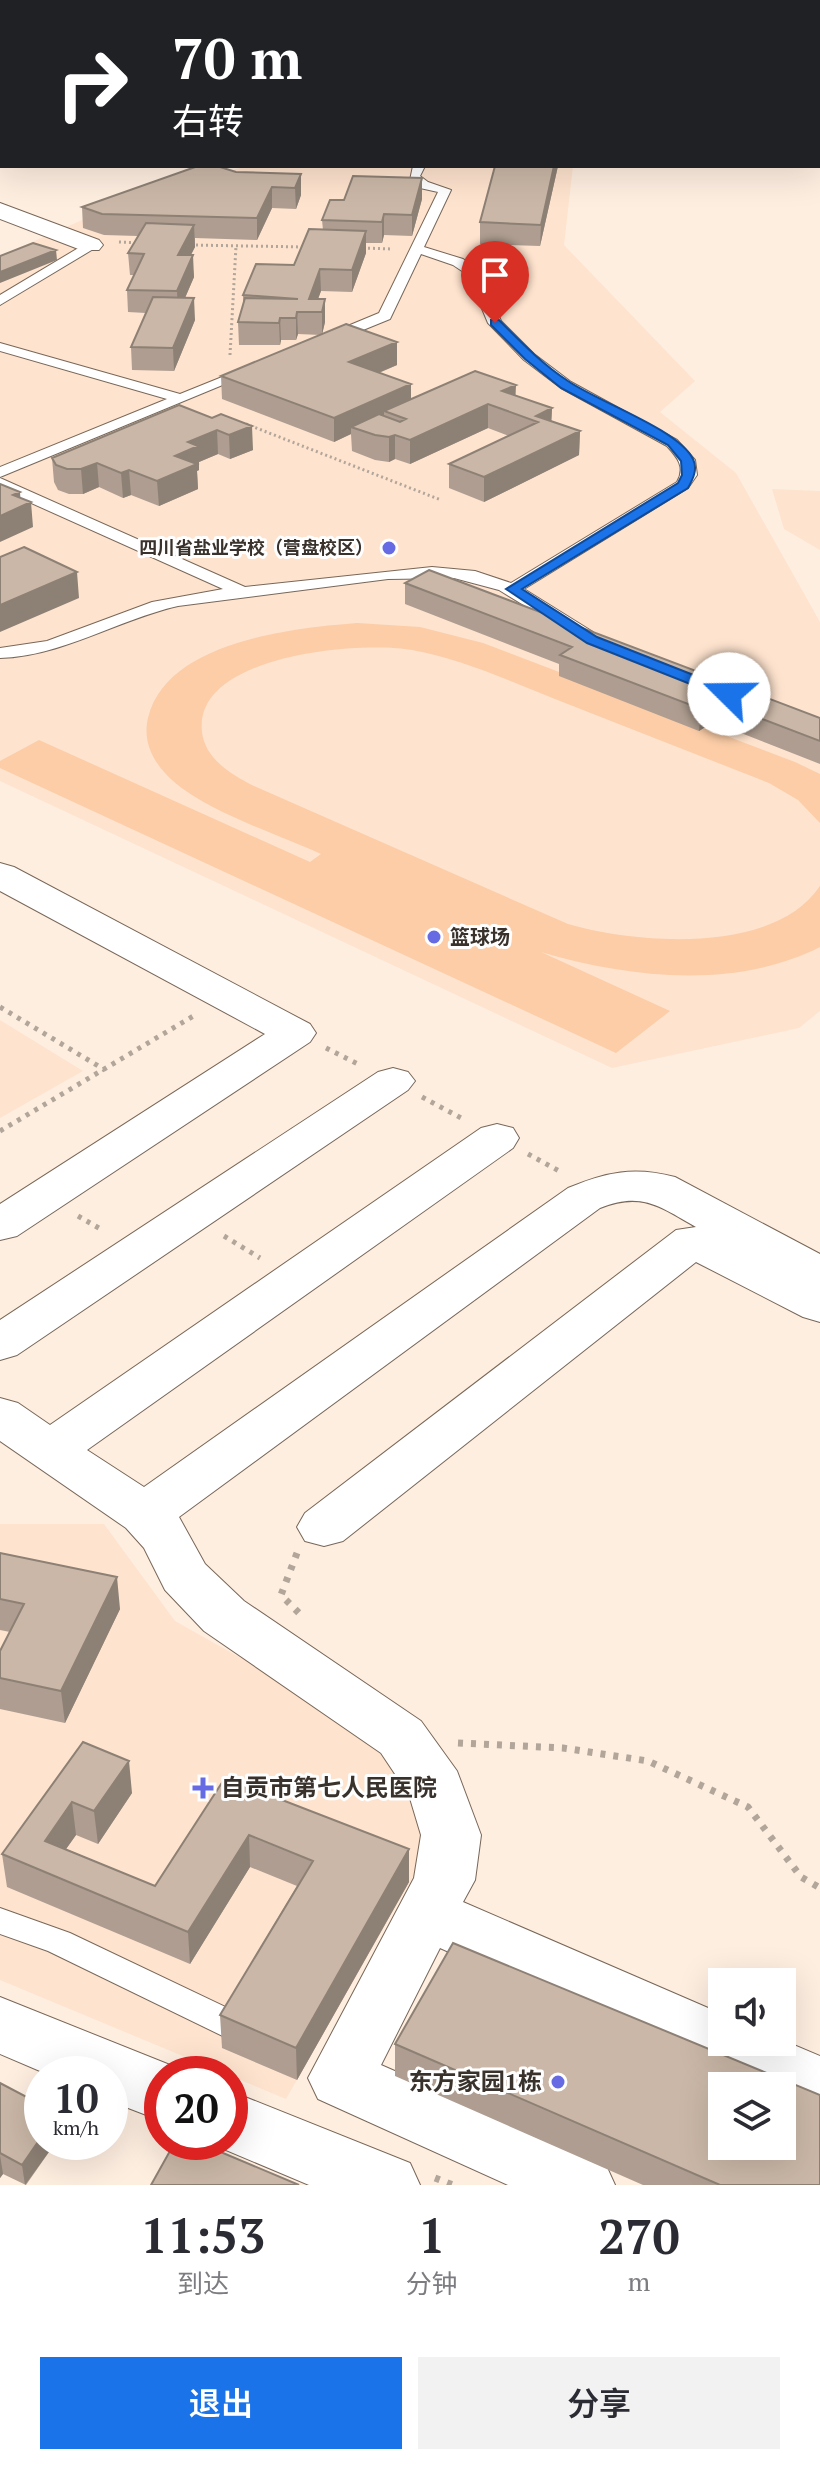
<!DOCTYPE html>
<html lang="zh">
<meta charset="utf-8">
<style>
:root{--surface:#fff;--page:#f2f2f3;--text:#2b2b33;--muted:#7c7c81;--accent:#1a73e8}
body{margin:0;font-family:"PT Serif","Noto Sans SC",serif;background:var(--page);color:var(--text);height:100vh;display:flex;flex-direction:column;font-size:30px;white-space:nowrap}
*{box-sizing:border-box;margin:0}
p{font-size:26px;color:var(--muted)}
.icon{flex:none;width:44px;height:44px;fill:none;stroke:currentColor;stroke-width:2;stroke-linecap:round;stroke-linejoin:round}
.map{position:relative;height:2185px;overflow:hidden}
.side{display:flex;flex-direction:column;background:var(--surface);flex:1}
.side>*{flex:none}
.guide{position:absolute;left:0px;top:0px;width:820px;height:168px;box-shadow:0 8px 32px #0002;background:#202124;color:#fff;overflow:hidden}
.controls{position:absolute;left:708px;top:1968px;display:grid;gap:16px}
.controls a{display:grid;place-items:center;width:88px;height:88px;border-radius:0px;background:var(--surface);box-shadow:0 8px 32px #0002;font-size:40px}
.speed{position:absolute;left:24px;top:2056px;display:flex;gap:16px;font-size:40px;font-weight:700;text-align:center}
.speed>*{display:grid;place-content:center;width:104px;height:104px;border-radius:50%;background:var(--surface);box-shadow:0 8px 32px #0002;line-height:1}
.speed small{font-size:20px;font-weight:400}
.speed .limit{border:12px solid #d22;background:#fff;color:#111}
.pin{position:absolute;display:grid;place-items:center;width:68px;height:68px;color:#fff;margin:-82px -34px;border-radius:50% 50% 50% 0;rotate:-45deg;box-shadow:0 0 8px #0007}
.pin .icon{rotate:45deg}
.me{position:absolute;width:88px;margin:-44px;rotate:292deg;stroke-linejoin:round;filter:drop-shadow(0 0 6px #0008)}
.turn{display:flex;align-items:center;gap:28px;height:168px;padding:0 40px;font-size:36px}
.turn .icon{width:104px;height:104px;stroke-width:2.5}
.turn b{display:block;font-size:56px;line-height:68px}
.eta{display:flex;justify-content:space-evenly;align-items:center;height:136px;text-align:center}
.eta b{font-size:48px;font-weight:600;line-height:56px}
.action{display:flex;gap:16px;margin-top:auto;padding:16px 40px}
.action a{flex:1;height:92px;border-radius:0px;background:var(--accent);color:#fff;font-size:32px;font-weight:600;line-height:92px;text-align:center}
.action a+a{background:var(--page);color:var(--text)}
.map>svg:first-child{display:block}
.built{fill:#fee3ce}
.green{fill:#fccda7}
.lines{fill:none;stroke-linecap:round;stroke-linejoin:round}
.service-casing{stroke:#786758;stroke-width:2}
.minor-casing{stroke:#786758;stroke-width:2}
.path-far2{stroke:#b2a59a;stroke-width:3;stroke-dasharray:2 3;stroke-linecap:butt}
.path-far1{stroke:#b2a59a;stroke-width:5;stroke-dasharray:4 6;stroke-linecap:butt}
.path{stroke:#b2a59a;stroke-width:7;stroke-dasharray:5 8;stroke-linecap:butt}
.service{fill:#fff;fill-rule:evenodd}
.minor{fill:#fff;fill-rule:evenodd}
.wall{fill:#ae9d90}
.shaded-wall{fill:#8d8075}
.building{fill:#cab7a7;stroke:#8d8075;stroke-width:2;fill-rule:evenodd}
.route{fill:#1a73e8;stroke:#114b97;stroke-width:2}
.poi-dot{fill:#666be4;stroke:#fefefe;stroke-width:3}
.labels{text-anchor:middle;stroke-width:6;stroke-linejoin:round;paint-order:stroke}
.far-poi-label{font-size:18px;font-weight:bold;fill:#39312b;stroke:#fefefe;text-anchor:end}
.poi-label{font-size:20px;font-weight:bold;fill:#39312b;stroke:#fefefe;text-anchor:start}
.near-poi-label{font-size:24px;font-weight:bold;fill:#39312b;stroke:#fefefe;text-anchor:start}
</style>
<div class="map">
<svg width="820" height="2185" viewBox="0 0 820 2185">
<rect width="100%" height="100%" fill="#feeee0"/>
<path class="built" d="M442 0H820V150L818 2Z
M246 166H573L564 245 695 381 660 412 736 473 820 622V1011L799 1028 612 1068 0 781V256L112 207Z
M772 489 820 491V550L784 529Z
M0 1020 83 1071 0 1118Z
M0 1524H104L175 1621 378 1735 433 1842 286 2099 0 1980Z"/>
<path class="green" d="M357 623 420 627 483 643 795 762 820 774V823L798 800 769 783C698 755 626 727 555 699 508 680 461 659 412 650 361 641 193 654 202 732 205 759 232 775 254 786L568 924C637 944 774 955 820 886V947C735 990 629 978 541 952L670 1011 616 1053 0 768V761L39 740 310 862 321 854C277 834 196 808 165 773 151 758 143 739 148 718 166 641 294 628 357 623Z"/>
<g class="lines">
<g class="service-casing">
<path id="service" d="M511 0H525L526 2H512Z
M582 0H598L581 2Z
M663 0H679L680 2H664Z
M413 166H425L420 176 428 182 451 190 424 247 463 259 479 270 501 321 534 354 571 382 677 440 695 460 697 475 688 488 524 589 593 632 596 636 593 640H581L499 590 454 578 388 579 178 606C117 620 63 656 0 658V648L47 641 152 602 223 589 0 489V478L245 587 432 567 475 571 511 583 677 482C686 467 677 457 667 446L561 388 524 360 488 323 468 275 453 265 421 254 390 319 336 341H326V335L379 313 438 192 420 188 410 180Z
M90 241 96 245 95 248 0 305V295Z
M0 343 180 394 242 369H252L254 372 0 477V467L167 399 0 351Z
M0 1908 70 1933 257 2022 262 2032 257 2042 246 2046 235 2042 48 1951 0 1934Z"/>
</g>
<g class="minor-casing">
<path id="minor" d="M0 203 99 240 103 245 99 250H81L0 219Z
M0 863 14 867 310 1024 316 1033 310 1042 17 1236 0 1240V1204L265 1034 0 891Z
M393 1068 408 1072 415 1081 408 1090 17 1355 0 1360V1320L378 1072Z
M497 1124 513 1128 519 1138 513 1148 87 1450 144 1487 568 1188C606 1172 634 1166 675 1177L820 1254V1322L803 1317 696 1262 343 1541 324 1546 305 1541 297 1527 305 1513 676 1230 696 1227C660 1207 642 1191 600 1208L179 1517 205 1564 244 1601 421 1721 457 1771 481 1835 475 1880 463 1902 722 2014V2042L782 2040 820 2056V2116L782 2101V2086H748L440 1948 381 2065 605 2163 615 2185H508L318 2099 308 2078 414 1878 421 1835 409 1795 381 1753 204 1631 165 1590 144 1548 126 1528 0 1441V1398L18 1403 50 1425 481 1128Z
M0 1997 185 2071 186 2074H162V2121L110 2101V2074H47L0 2054Z
M230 2091 410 2163 420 2185H309L207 2142H230Z"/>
</g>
<path class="path-far2" d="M119 242 141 243
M191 245 305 247
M363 248 393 249
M230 355 236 246
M246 424 441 500"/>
<path class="path-far1" d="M0 1007 105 1070
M326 1048 360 1065
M422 1097 463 1119
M0 1131 195 1015
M528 1154 561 1172
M78 1216 104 1231
M224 1236 260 1258"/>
<path class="path" d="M297 1553 281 1595 301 1615
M458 1743 563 1748 648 1761 748 1807 801 1877 820 1888
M435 2178 453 2185"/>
<use href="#service" class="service"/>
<use href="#minor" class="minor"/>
</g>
<path class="wall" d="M713 0H820V102L818 101V2H713Z
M495 166H558L540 246 480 244V222Z
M236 172 301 174V195L296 209 272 208 257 240 195 238V247L191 255 194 277 185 298 195 320 174 371 132 370 131 347 146 313 128 312 127 290 134 275H130L128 253 138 236 104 235 83 228 82 207Z
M422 199 412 236 384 235 382 243H366V253L352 292 321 291 318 299H325V322L322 334 397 342V365L379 373 411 399 516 396 552 408 551 421 580 431 579 455 484 502 449 488V464L509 436 488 428 410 464 395 459 389 462 375 460 352 451 351 434 334 442 222 399 221 376 321 335 298 334 296 340H281L280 345H239L238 322 243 305V295L294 265 323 230 322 220Z
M179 405 253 450 230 459 218 454 199 462V470L197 471 198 489 159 506 131 495 123 498 99 487 83 494H69L58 490 54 482 52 458Z
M405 583 820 718V764L713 722 699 731 559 676V664L405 604Z
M0 1553 120 1609 65 1723 0 1709V1651L10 1632 0 1630Z
M83 1742 132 1793 98 1844 76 1835 66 1849 155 1886 225 1778 409 1882 297 2080 222 2048 220 2015 297 1886 250 1867 190 1964 7 1887 2 1854Z
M395 2044 820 2185H643L395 2076Z
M0 2083 56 2142 26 2185 3 2174 0 2178Z"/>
<path class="shaded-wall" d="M554 166H558L540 246 541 225Z
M301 174V195L296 209 295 188Z
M422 178V199L412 236V215Z
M272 187V208L257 240V218Z
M384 214V235L382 243V222Z
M194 225 195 247 179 277 178 255Z
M366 231V253L352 292V270Z
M56 250 57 260 0 283V272Z
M193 255 194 277 178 314 177 291Z
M320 269 321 291 313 312 309 299Z
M194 298 195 320 174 371 173 348Z
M325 299V322L322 335V312Z
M297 312 298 334 296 340V318Z
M280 318 281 340 280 345 279 323Z
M397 342V365L349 385V362Z
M411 384V408L384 411V420L351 427V434L334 442V418Z
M516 385 515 408 502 391Z
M488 404V428L410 464V440Z
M552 408 551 432 538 422 536 416Z
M252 426 253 450 230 459 229 435Z
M217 430 218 454 199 462V470L197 471 198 489 159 506 157 481 175 456 188 442Z
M580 431 579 455 484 502V477Z
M395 435V459L389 462V437Z
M97 463 99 487 83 494 81 469Z
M129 470 131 495 123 498 121 473Z
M20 492 21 507 31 502 33 527 0 542V516L13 495Z
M77 572 79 598 0 632V605Z
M715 701 713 722 699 731 701 709Z
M117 1577 120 1609 65 1723 61 1691Z
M129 1761 132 1793 98 1844 94 1811Z
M72 1802 76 1835 49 1873 45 1841Z
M249 1835 250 1867 190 1964 188 1932Z
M409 1849V1882L297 2080 296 2048Z
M42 2136V2142H56L25 2185 22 2165Z
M0 2155 3 2174 0 2178Z"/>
<path class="building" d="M768 0H820V14H818V2H776Z
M820 27V44L818 45V28Z
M818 50 820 51V82L818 81Z
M198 166H217L236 172 301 174 295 188 272 187 257 218 102 214 82 207Z
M495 166H554L541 225 480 222Z
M353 176 422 178 412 215 384 214 382 222 322 220 330 200H344Z
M146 223 194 225 178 255H193L177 291 127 290 144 254 128 253Z
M309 229 366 231 352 270 320 269 309 299H325L322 312H297L296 318H280L279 323 238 322 245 298 298 299 243 295 256 264 294 265Z
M33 243 56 250 0 272V256Z
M153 297 194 298 173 348 131 347Z
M346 324 397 342 349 362 411 384 334 418 221 376Z
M475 371 516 385 502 391 552 408 536 416 580 431 484 477 449 464 538 422 488 404 410 440 395 435 389 437 375 435 351 427 379 414 400 422 406 419 384 411Z
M179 405 212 418 221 414 252 426 229 435 217 430 188 442 198 446 175 456 197 464 157 481 129 470 121 473 97 463 81 469H67L56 465 52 458Z
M0 484 20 492 13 495 31 502 0 516Z
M24 547 77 572 0 605V557Z
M429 570 820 718V741L715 701 701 709 560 655 572 647 405 583Z
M0 1553 117 1577 61 1691 0 1678V1651L24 1604 0 1599Z
M83 1742 129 1761 94 1811 72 1802 45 1841 155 1886 225 1778 409 1849 296 2048 220 2015 313 1861 249 1835 188 1932 2 1854Z
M453 1943 820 2095V2185H720L395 2044ZM722 2086H782V2146H722Z
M0 2083 42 2105V2136L22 2165 0 2153Z
M175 2142H197L299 2185H151Z"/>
<path class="route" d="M491 320H499C521 342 542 364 568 381 598 402 678 429 693 459 698 469 693 479 688 488L522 589 597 637 734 691V697H723L587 643 506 589 678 483 682 475 681 461 668 445 561 388 525 359 491 325Z"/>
<g class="poi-dot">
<circle cx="389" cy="548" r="8"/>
<circle cx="434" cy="937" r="8"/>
<path d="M199 1776h8v8h8v8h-8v8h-8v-8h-8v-8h8z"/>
<circle cx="558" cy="2082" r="8"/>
</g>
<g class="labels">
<g class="far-poi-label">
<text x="373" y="554">四川省盐业学校（营盘校区）</text>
</g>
<g class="poi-label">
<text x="450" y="944">篮球场</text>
</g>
<g class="near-poi-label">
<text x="221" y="1796">自贡市第七人民医院</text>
<text x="542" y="2090" text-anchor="end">东方家园1栋</text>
</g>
</g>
</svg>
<div class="controls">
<a><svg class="icon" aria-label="sound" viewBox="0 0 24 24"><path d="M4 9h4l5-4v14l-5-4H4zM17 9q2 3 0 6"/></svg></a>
<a><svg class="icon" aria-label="layers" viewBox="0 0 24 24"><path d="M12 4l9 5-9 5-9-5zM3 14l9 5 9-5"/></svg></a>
</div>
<div class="speed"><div>10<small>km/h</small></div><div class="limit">20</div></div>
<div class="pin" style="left:495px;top:323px;background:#d93025"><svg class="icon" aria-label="arrive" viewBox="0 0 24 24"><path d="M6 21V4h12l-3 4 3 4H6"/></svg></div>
<svg class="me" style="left:729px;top:694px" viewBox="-20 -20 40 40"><circle r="19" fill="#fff"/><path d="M0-13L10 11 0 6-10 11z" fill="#1a73e8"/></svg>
<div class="guide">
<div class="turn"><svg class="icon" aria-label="right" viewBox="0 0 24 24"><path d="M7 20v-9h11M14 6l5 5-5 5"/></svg><div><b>70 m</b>右转</div></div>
</div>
</div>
<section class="side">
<div class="eta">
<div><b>11:53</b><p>到达</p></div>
<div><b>1</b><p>分钟</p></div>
<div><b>270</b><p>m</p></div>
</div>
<div class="action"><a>退出</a><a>分享</a></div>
</section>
